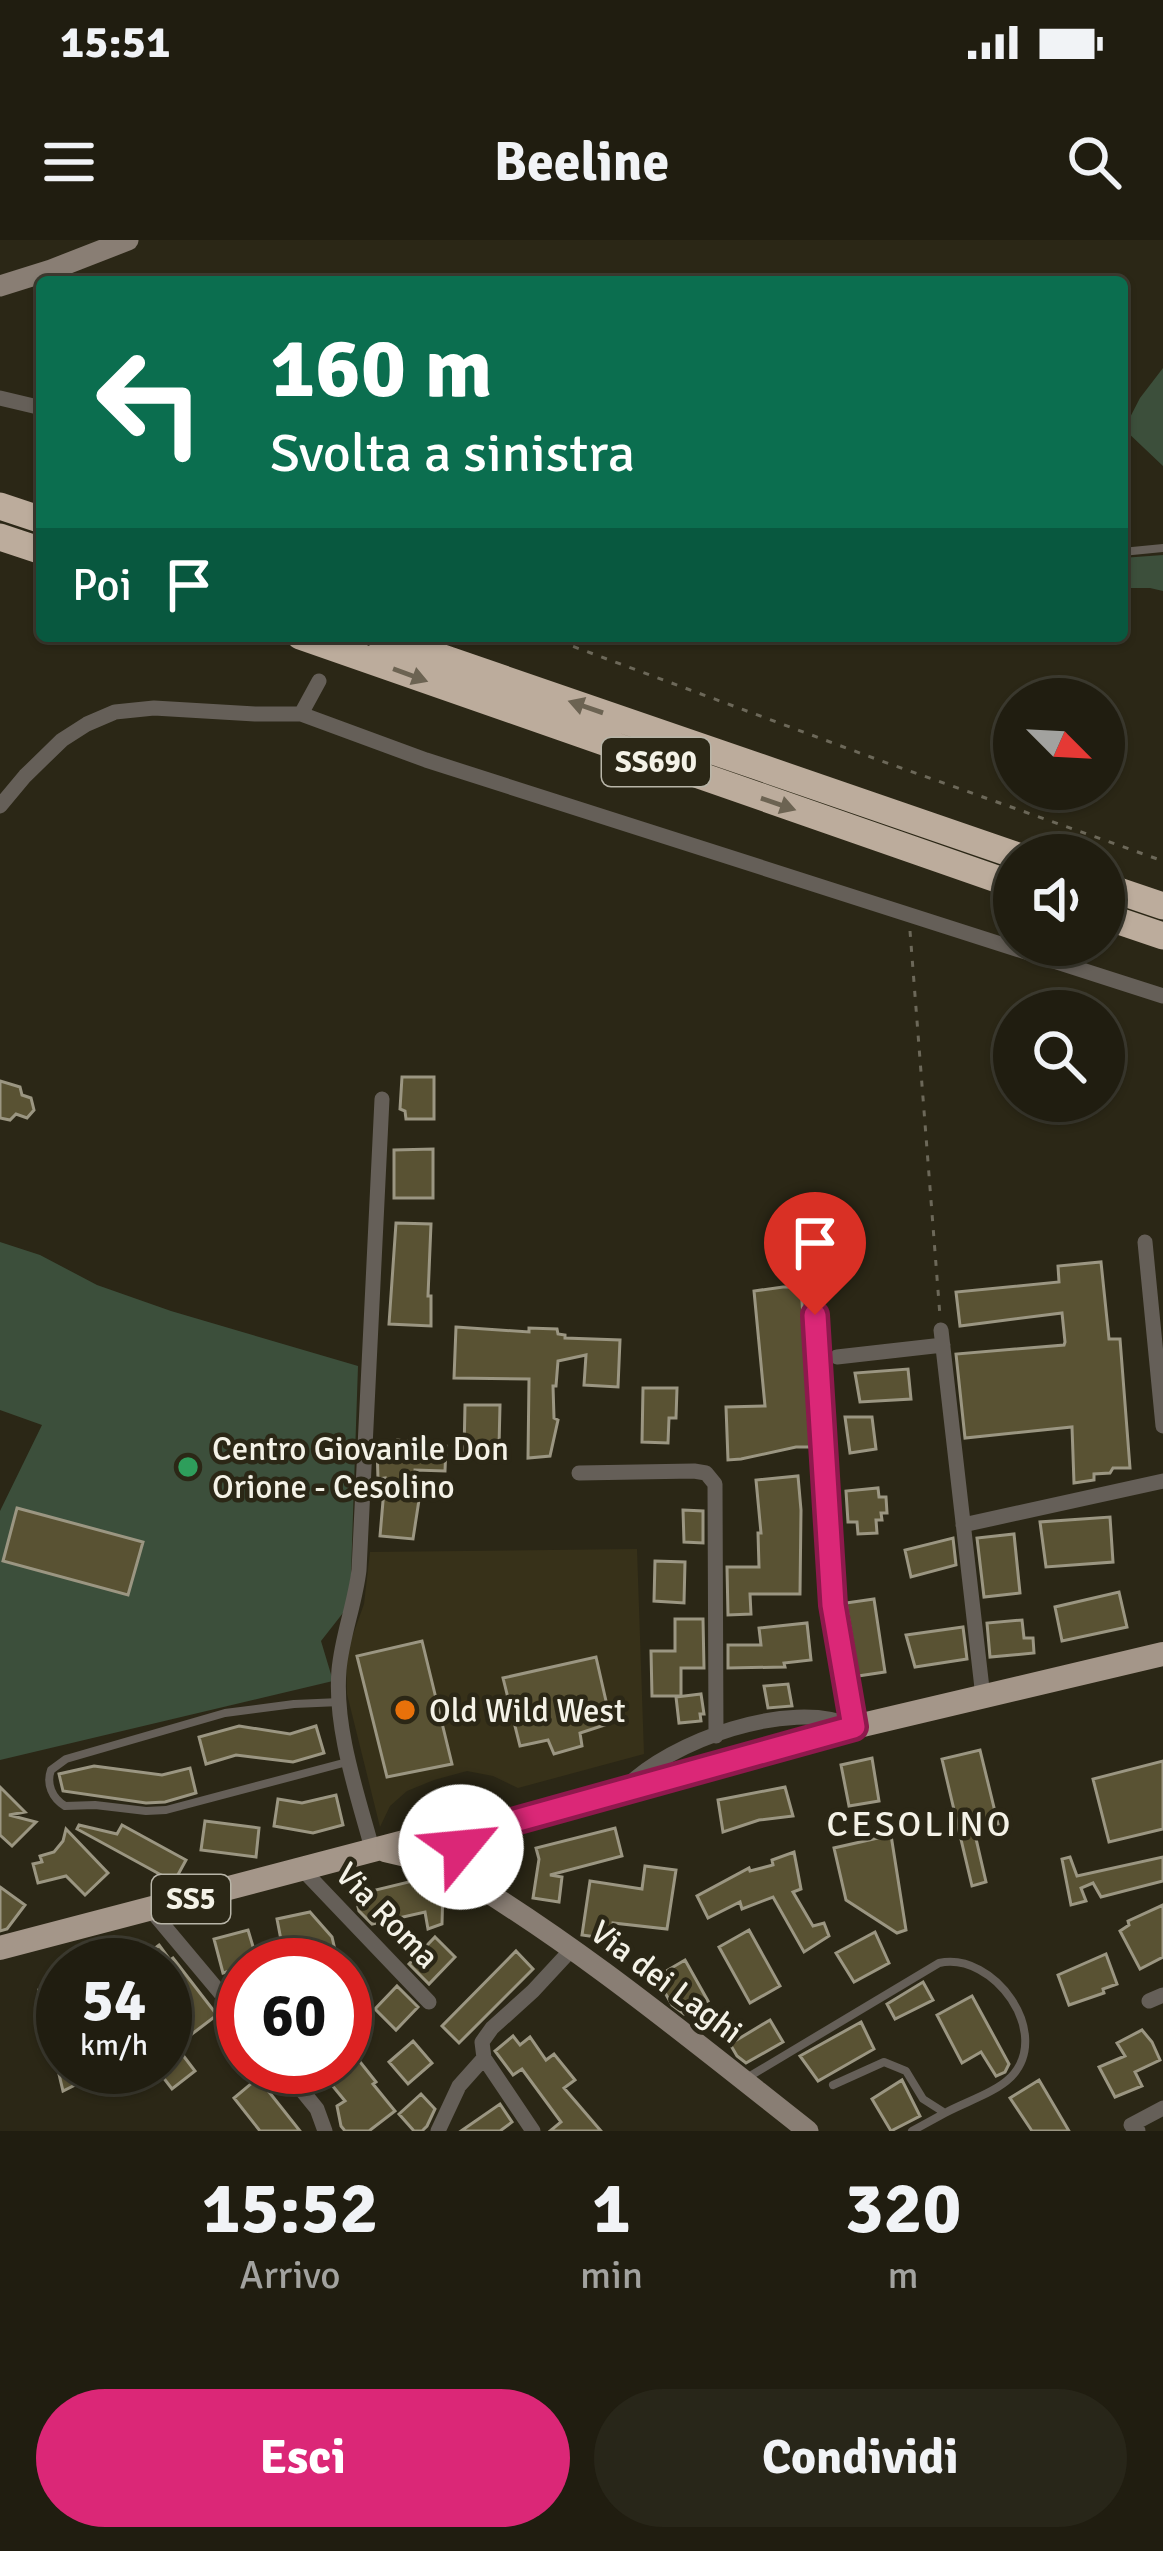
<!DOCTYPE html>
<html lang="it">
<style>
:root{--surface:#201d10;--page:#282619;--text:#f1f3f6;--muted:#a2a29f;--line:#3d3b30;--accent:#db2777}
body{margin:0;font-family:Signika,sans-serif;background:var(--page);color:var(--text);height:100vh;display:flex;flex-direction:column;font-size:45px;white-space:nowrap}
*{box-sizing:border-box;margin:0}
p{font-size:39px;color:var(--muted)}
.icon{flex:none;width:66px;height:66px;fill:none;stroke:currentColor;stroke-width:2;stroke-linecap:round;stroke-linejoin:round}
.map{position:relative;height:1891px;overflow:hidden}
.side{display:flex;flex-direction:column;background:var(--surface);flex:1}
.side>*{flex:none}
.banner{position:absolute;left:36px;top:36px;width:1092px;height:366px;border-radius:12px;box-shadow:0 3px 9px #0004,0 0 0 3px var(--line);background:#0b6e4f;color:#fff;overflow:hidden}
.needle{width:78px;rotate:114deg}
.controls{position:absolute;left:993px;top:438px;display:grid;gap:24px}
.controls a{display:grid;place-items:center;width:132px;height:132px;border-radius:50%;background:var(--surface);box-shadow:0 3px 9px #0004,0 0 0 3px var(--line);font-size:60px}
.speed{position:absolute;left:36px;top:1698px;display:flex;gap:24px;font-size:60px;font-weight:700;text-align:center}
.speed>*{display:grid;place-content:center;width:156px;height:156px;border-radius:50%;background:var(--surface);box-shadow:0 3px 9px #0004,0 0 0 3px var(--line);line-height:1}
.speed small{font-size:30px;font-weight:400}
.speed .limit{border:18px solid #d22;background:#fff;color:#111}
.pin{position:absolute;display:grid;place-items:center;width:102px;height:102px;color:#fff;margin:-123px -51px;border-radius:50% 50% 50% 0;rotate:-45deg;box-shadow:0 0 12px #0007}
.pin .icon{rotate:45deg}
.me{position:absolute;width:132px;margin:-66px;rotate:62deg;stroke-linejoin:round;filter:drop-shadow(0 0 9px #0008)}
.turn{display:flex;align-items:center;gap:42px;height:252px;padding:0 36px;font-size:54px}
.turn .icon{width:156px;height:156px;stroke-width:2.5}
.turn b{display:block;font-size:84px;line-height:102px}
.then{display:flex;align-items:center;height:114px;padding:0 36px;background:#0003;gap:24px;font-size:45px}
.eta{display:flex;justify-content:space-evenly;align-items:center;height:204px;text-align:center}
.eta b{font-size:72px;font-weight:800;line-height:84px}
.primary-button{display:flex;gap:24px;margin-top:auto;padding:24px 36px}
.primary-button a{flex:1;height:138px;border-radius:72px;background:var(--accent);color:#fff;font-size:48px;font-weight:800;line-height:138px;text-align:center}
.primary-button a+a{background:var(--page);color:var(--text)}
.status{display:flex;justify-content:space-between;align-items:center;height:84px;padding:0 60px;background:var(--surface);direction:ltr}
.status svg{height:33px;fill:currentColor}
header{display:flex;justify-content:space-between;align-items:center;height:156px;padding:0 36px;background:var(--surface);font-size:54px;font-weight:800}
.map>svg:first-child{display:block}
.built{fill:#373119}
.green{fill:#3c4f3b}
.building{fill:#595233;stroke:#9b9682;stroke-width:3}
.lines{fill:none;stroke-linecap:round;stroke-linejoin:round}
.path{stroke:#6c6859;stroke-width:3;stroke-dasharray:6 9;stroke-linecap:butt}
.lane{stroke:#655f58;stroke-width:8}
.street{stroke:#655f58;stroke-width:15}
.secondary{stroke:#897e74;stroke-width:21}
.primary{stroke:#a49689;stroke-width:24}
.highway{stroke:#bcac9c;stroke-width:27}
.oneway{fill:#6c6352}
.route-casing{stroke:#8e194d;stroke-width:30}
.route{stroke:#db2777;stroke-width:21}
.leisure-dot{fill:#2e9e5b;stroke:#2b2716;stroke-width:4.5}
.food-dot{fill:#e8710a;stroke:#2b2716;stroke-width:4.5}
.labels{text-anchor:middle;stroke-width:9;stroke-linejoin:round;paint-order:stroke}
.shield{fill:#2b2716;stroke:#b8b5a8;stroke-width:3}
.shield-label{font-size:30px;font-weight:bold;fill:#f4f2e7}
.poi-label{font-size:33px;fill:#f4f2e7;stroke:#2b2716;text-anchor:start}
.street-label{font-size:33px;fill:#f4f2e7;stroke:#2b2716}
.neighbourhood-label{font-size:36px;letter-spacing:3px;fill:#f4f2e7;stroke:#2b2716}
</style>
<div class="status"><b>15:51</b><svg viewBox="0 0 49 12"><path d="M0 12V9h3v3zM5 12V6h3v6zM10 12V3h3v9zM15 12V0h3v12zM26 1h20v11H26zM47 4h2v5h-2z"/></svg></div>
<header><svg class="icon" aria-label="menu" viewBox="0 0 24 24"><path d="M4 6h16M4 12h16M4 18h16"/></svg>Beeline<svg class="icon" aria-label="search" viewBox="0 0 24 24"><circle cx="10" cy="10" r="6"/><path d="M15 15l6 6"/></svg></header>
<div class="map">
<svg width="1163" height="1891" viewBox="0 0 1163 1891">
<rect width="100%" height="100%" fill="#2b2716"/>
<path class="built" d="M637 1309 644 1514 518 1548 493 1536 467 1531 434 1540 407 1551 390 1566 380 1587 347 1454 346 1414 364 1364 370 1312Z"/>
<path class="green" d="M1163 128V226L1124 189 1140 158Z
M1163 315V351L1150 348H1122V318Z
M0 1002 40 1015 97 1045 171 1071 358 1126 350 1364 321 1401 333 1441 0 1520V1271L42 1185 0 1170Z"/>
<path class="building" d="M402 837H434V879H406L405 871 400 869Z
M0 841 20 847 22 855 31 858 34 870 27 878 16 874 10 880 0 878Z
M433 909V958H394V910Z
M396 983 431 984 428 1056H431V1086L389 1084Z
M1101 1022 1109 1099H1120L1130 1228H1113L1110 1233 1094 1234V1240L1074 1243 1072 1187 965 1198 956 1114 1064 1105 1065 1102 1062 1073 960 1086 956 1052 1059 1042 1058 1026Z
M783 1047H801L812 1207H796L741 1219 728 1220 726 1167 765 1166 754 1051Z
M456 1087 529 1092V1088L557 1089 558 1094 565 1095V1098L620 1100 618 1147 584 1145 586 1115 558 1121 556 1146H553L554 1178 558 1180 550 1216 528 1218 529 1139 454 1138Z
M908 1129 911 1159 860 1162 855 1133Z
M643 1148H677L676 1178H669L668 1203 642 1202Z
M465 1165H500L499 1207 464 1212Z
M845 1177H872L876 1209 850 1213Z
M397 1200 446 1206 445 1231 415 1230 413 1259 419 1260 413 1299 380 1296 385 1238 378 1239 377 1206H393Z
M798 1236 801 1270 800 1354H750L751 1374 728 1375 727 1327H759L758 1293H761L756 1240Z
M878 1248 879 1257H886L887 1273H881L882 1280H876L877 1293 858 1294 857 1282H848L846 1251Z
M17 1268 143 1302 128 1355 3 1321Z
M683 1270 703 1271V1303L684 1302Z
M1110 1277 1113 1322 1046 1327 1040 1282Z
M1014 1294 1020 1353 984 1357 977 1298Z
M953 1298 956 1325 911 1337 905 1310Z
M655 1321 685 1322 684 1363 654 1361Z
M1119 1352 1127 1387 1062 1401 1055 1367Z
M874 1359 885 1432 858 1436 846 1363Z
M675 1379H703L704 1428H681V1456H652L651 1411H675Z
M1022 1380 1024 1398H1033L1034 1413 990 1417 987 1383Z
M807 1383 811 1420 784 1423 785 1427 728 1428V1405H761L759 1388Z
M963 1387 967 1419 915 1427 906 1395Z
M422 1401 452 1524 387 1537 357 1416Z
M596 1417 611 1483 580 1493 582 1506 554 1514 548 1500 520 1506 503 1438Z
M788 1444 792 1466 768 1468 764 1446Z
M701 1454 704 1474H700L701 1481 679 1483 676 1457Z
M239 1486 290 1494 316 1486 324 1513 293 1522 236 1515 206 1524 199 1497Z
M980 1510 998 1584 974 1590 986 1642 972 1646 942 1519Z
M872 1518 879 1561 849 1566 841 1525Z
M1163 1521V1589L1109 1602 1093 1539Z
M94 1526 162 1535 190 1528 196 1553 165 1562 146 1563 63 1551 59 1534Z
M0 1547 25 1572 9 1575 36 1582 12 1606 0 1595Z
M785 1547 793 1576 759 1580 723 1592 718 1560Z
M336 1555 343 1585 313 1593 274 1586 278 1559 302 1563Z
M205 1581 259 1588 256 1617 201 1610Z
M79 1585 117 1594 122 1585 186 1620 174 1642 77 1589Z
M615 1588 622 1616 550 1635 562 1637 559 1662 533 1658 539 1619 536 1608Z
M66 1589 108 1633 85 1655 66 1636 38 1643 33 1624 42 1622 40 1616 54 1612 63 1601Z
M891 1595 906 1690 897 1693 846 1660 834 1608Z
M794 1612 801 1649 793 1652 813 1686 824 1683 829 1696 804 1712 773 1657 742 1669 740 1662 708 1678 697 1656 749 1628 750 1631 773 1625 772 1620Z
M1070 1617 1077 1636 1163 1617V1641L1101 1657 1093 1643 1081 1648 1086 1661 1071 1665 1062 1619Z
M645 1626 676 1630 667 1689 613 1683 611 1699 582 1695 590 1641 642 1649Z
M429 1637 443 1647 442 1684 428 1689 425 1672 372 1684 359 1671 355 1655Z
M0 1647 25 1665 7 1689 0 1691Z
M1163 1665V1717L1140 1729 1120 1691 1129 1685 1128 1681Z
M310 1672 332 1697 335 1710 331 1716 317 1719 316 1714 298 1708 292 1709 290 1698 281 1700 277 1679Z
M248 1690 258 1723 243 1725V1727L223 1733 214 1699Z
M749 1690 780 1746 750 1763 719 1707Z
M875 1692 889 1723 854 1742 836 1713Z
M435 1697 455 1717 429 1744 409 1724Z
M159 1705 170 1720 173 1718 217 1775 192 1794 165 1758V1725H133Z
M516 1711 533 1729 459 1803 442 1786Z
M1106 1714 1117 1744 1103 1749 1104 1753 1069 1765 1058 1735Z
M685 1720 708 1761 684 1774 672 1765 656 1737Z
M923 1742 933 1760 895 1779 887 1764Z
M58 1746 63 1769 62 1827H111L63 1851 39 1750Z
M397 1746 418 1767 396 1790 375 1769Z
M972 1756 1009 1824 1005 1832 996 1836 981 1812 962 1823 937 1775Z
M770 1780 783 1802 746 1823 737 1816 730 1804Z
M861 1782 874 1809 818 1841 800 1816Z
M1142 1790 1152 1802 1160 1820 1135 1832 1142 1846 1115 1857 1099 1827 1125 1816 1117 1803Z
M513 1796 520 1805 530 1797 546 1820 554 1814 575 1840 564 1848 601 1891H550L561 1882 522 1829 513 1835 495 1811Z
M413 1801 432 1823 408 1844 389 1822Z
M345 1803 376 1842 373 1844 395 1871 369 1891H345L341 1886 337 1866 345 1861 327 1839 318 1846 303 1827H345Z
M182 1814 195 1831 172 1849 159 1832Z
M258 1838 300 1891H260L234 1858Z
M902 1840 920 1876 891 1891 872 1859Z
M1039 1840 1069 1891H1032L1010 1858Z
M421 1854 435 1869 427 1886 422 1891H414L399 1874Z
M500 1864 512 1882 500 1891H461Z"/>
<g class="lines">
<path class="path" d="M545 396 876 519 1163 621
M910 691 940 1076"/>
<path class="lane" d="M1122 312 1163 308
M340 1462 294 1464 225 1473 66 1519 51 1530C46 1544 52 1558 65 1566L95 1565 146 1571 166 1570 347 1522
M745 1839 939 1723C994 1711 1053 1794 1011 1837 995 1853 965 1862 945 1873L923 1859 906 1831 884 1822 833 1845
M912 1891 945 1873"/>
<path class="street" d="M0 158 42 168
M301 474 319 441
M0 566 25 536 62 500 87 484 115 472 154 468 255 474H301L426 520 1163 756
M1145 1002 1163 1186
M812 1030 834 1365 854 1487
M941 1090 983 1457
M837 1117 943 1105
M579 1233 694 1231 706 1233 715 1244 716 1496
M963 1285 1163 1241
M625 1548C670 1501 790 1458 852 1486
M373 1612C358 1556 334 1489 339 1430 342 1396 355 1364 359 1330L382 859
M303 1630 429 1762
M150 1669 243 1780
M1149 1761 1163 1755
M283 1827 317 1869 325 1891
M438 1891 459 1846 484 1818
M533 1891 484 1818 482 1802 492 1788 533 1751 571 1710
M1138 1891 1131 1885 1163 1868"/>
<path class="secondary" d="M0 46 51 30 128 0
M444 1626C573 1701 691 1799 808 1891"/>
<path class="primary" d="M385 1610 449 1625 457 1620 461 1612 490 1591
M0 1708 438 1593 497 1586 854 1487 1163 1414"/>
<path class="highway" d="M0 266 42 280
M0 297 42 311
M300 396 1014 645
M379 396 1015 615
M1104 646 1163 666
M1104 676 1163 696"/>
</g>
<defs><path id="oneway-solid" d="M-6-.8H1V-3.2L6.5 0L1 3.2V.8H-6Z" transform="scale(3)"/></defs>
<g class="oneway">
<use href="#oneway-solid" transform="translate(410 435) rotate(20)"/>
<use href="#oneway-solid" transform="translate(586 467) rotate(-161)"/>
<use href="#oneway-solid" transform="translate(778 564) rotate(19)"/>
</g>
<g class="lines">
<g class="route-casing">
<path id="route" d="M461 1607V1612L497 1586 854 1487 833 1365 815 1075"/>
</g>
<use href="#route" class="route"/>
</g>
<circle class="leisure-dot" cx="188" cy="1227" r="12"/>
<circle class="food-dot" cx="405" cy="1470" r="12"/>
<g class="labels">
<g class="shield">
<rect x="602" y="498" width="108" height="48" rx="9"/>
<rect x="152" y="1635" width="78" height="48" rx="9"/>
</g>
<g class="shield-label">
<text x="656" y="532">SS690</text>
<text x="191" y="1669">SS5</text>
</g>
<g class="poi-label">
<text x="212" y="1220">Centro Giovanile Don<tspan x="212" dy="38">Orione - Cesolino</tspan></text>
<text x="429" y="1482">Old Wild West</text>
</g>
<g class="street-label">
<text transform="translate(388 1675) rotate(46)" y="12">Via Roma</text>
<text transform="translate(667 1741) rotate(37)" y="12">Via dei Laghi</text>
</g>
<g class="neighbourhood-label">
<text x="920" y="1596">CESOLINO</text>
</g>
</g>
</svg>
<div class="controls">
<a><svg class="needle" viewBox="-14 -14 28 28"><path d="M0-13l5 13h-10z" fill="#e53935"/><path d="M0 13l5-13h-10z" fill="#a2a29f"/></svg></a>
<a><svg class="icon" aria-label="sound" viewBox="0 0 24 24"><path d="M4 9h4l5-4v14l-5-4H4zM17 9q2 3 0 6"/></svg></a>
<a><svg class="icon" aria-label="search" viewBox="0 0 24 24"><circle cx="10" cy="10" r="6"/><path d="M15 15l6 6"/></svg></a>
</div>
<div class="speed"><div>54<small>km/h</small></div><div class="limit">60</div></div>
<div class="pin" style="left:815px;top:1075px;background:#d93025"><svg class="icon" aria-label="arrive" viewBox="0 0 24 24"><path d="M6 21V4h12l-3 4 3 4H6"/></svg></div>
<svg class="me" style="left:461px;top:1607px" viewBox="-20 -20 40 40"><circle r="19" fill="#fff"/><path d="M0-13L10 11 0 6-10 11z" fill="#db2777"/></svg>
<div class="banner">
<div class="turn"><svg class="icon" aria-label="left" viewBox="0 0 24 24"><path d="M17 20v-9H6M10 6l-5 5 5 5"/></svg><div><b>160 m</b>Svolta a sinistra</div></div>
<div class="then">Poi<svg class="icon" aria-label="arrive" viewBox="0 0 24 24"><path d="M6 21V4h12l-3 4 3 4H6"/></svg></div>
</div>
</div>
<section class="side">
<div class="eta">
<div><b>15:52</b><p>Arrivo</p></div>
<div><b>1</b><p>min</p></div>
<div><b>320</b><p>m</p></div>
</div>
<div class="primary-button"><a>Esci</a><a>Condividi</a></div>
</section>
